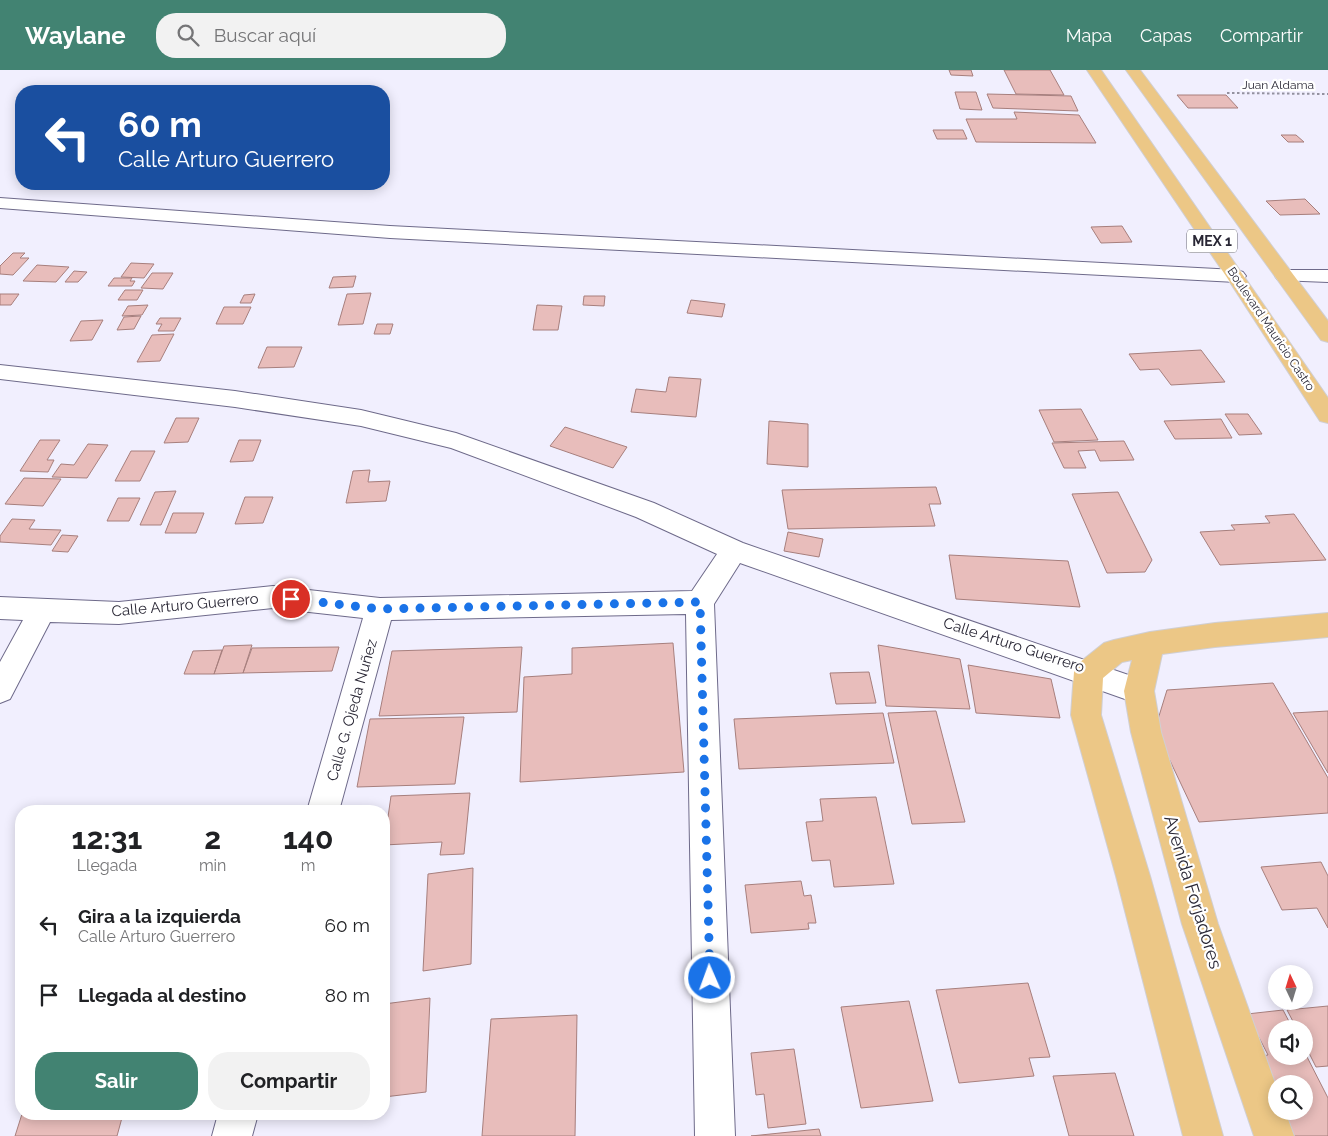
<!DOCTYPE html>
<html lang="es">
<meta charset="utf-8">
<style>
:root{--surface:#fff;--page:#f2f2f2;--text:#202124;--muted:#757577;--accent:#428372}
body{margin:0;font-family:Raleway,sans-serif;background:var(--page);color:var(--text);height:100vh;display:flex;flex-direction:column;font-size:19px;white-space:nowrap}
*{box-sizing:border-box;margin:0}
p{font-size:16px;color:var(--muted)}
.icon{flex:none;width:28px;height:28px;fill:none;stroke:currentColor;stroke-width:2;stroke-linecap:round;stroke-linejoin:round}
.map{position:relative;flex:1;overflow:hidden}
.details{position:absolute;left:15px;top:735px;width:375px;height:315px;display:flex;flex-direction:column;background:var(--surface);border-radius:20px;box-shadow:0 2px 12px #0003}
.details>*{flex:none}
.guide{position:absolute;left:15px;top:15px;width:375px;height:105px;border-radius:20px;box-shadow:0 2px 12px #0003;background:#1a4fa0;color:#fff;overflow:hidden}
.needle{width:32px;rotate:356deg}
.buttons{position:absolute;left:1268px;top:895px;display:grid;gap:10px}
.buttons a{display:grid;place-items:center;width:45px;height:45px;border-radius:50%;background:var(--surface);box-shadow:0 2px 12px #0003;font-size:25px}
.pin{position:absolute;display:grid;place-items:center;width:42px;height:42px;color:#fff;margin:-21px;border:2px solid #fff;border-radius:50%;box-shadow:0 1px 5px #0007}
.me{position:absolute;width:55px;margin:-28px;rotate:358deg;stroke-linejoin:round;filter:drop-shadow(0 0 4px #0008)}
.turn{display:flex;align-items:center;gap:18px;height:105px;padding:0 20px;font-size:22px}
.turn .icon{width:65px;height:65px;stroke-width:2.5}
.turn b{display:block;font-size:35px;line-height:42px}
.eta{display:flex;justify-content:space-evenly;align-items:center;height:85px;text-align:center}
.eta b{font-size:30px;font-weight:700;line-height:35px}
.primary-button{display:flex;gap:10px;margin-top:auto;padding:10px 20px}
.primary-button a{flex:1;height:58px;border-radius:20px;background:var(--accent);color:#fff;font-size:20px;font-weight:700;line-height:58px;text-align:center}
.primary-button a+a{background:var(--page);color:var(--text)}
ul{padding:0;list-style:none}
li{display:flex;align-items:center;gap:15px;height:70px;padding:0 20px}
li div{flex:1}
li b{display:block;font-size:19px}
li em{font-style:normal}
header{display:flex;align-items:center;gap:30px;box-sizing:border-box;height:70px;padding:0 25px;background:var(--accent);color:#fff}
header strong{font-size:24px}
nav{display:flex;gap:28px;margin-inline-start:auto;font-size:18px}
.search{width:350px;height:45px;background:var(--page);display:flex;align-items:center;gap:12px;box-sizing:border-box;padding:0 18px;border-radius:20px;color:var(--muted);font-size:19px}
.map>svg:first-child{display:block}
.building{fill:#e8bdbb;stroke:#a77f7d;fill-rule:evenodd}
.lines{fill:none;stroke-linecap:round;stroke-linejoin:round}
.minor-casing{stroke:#6e6a8a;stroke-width:2}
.major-casing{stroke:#d0cfd3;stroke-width:2}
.path{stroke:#93919f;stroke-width:2;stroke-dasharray:2.5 2.5;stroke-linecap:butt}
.minor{fill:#fff;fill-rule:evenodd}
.major{fill:#ecc786;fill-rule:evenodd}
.route{stroke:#1a73e8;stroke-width:9;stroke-dasharray:0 16.2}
.labels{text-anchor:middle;stroke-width:4.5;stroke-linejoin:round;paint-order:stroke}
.far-street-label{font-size:12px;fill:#292735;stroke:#fff}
.shield{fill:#fff;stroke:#696872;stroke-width:1}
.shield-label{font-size:14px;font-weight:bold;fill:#292735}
.street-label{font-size:15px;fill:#292735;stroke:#fff}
.near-street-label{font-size:18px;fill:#292735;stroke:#fff}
</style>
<header>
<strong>Waylane</strong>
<div class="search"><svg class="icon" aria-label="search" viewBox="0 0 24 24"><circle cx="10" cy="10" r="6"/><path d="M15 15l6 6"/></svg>Buscar aquí</div>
<nav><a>Mapa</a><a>Capas</a><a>Compartir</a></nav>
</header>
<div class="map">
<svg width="1328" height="1066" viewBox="0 0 1328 1066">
<rect width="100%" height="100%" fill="#f1effe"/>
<path class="building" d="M949 0H971L973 6 951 5Z
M1004 0H1050L1064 25 1016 24Z
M955 22H976L982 40 960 39Z
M987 24 1071 26 1078 41 993 38Z
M1177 25H1226L1238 38H1188Z
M1014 42 1079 45 1096 73 976 72 966 49H1017Z
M933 60H963L967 69H937Z
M1281 65H1296L1304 72H1288Z
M1305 129 1320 144 1280 145 1266 131Z
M1122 156 1132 172 1101 173 1091 157Z
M13 183H25L20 188H29L13 205 0 204V196Z
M131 193 154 194 144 208 121 207Z
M37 195 69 197 56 212 23 211Z
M74 201 87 202 78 212H65Z
M152 203H173L163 219 141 218Z
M356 206 353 217 329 218 333 207Z
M114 208H132L130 211H135L132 216H108Z
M125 220H143L137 230H118Z
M371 223 363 254 338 255 347 224Z
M0 224H19L11 235H0Z
M255 224 251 233H240L244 225Z
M584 226H605L604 236 583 235Z
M691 230 725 234 722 247 687 243Z
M148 235 142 245 122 246 128 236Z
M537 235 562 236 558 260H533Z
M224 237H251L243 254H216Z
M141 246 134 259 117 260 124 247Z
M160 248H181L174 261H158L162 254H156Z
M103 250 92 270 70 271 81 251Z
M377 254H393L390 264H374Z
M174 264 160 291 137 292 152 265Z
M267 277H302L294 297 258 298Z
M1201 280 1225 312 1171 315 1159 299 1140 300 1129 284Z
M669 307 701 309 696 347 631 342 636 319 666 322Z
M1081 339 1098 370 1054 372 1039 340Z
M1225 344H1248L1262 364 1239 365Z
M176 348H199L188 372 164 373Z
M1221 349 1232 368 1175 369 1164 351Z
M769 351 808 354V397L767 394Z
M565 357 627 377 613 398 550 376Z
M40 370H60L47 390H54L48 402 20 401Z
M239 370H261L253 391 230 392Z
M1124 371 1134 390 1100 391 1095 380 1078 381 1086 398H1064L1052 373Z
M88 374 108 375 87 408 52 407 61 394 74 395Z
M131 381H155L140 411H115Z
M370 400 368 412 390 411 386 431 346 433 353 401Z
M24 408 61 409 43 436 5 434Z
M936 417 941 434H929L935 456 788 459 782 420Z
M176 421 161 455H140L155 422Z
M1118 422 1152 490 1145 502 1107 503 1072 424Z
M245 427H273L263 453 235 454Z
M118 428H140L129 451H107Z
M173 443H204L196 463H165Z
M1294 444 1326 490 1220 495 1200 462 1235 460 1231 455 1270 453 1265 446Z
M12 449 35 450 29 459 61 460 51 475 0 472V466Z
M788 462 823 469 819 487 784 481Z
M62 465 78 466 68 482 52 481Z
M949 485 1068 491 1080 537 956 529Z
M673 573 684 702 520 712 524 607 572 604V578Z
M252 575 243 603 214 604 224 576Z
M878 575 960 589 970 639 886 636Z
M339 577 332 601 243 603 252 578Z
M522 577 517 642 379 646 392 581Z
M222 580 214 604H184L193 581Z
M968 595 1051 609 1060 648 976 643Z
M869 602 876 633 836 634 830 603Z
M1273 613 1328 708V743L1199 752 1155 659 1167 620Z
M936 641 965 752 912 754 888 643Z
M1328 641V703L1293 643Z
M883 643 894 693 739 699 734 649Z
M464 647 455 714 357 717 370 649Z
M470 723 464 784 440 785 442 772 384 775 391 726Z
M876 727 894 814 834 817 830 790 812 791 806 752 823 751 820 729Z
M1321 792 1328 806V858L1317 838 1282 840 1261 797Z
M473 798 471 894 423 901 428 804Z
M801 811 804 826 811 825 816 853H808L809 859 751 863 745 815Z
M1028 913 1050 987 1029 988 1034 1006 959 1013 936 920Z
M430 928 426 1022 384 1027V934Z
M909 931 933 1031 861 1038 841 937Z
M1328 936V996L1316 997 1304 973V959H1297L1287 940Z
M1283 940 1293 959H1276V986H1304V981L1328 1028V1066H1284L1254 987 1268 985 1247 944ZM1276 1014H1304V1041H1276Z
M577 945 575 1066H482L491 949Z
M794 979 806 1054 768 1058 764 1024 756 1025 751 983Z
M1115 1003 1134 1066H1069L1053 1006Z
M22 1044H123L117 1066H15Z
M819 1059 821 1066H751Z"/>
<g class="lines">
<g class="minor-casing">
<path id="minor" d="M0 128 390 156 1236 200 1243 202 1246 206 1243 210 1236 212 390 168 0 138Z
M1285 200H1328V212L1278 210 1275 206 1278 202Z
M0 295 235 321 361 340 456 363 654 433 743 473 1149 612 1154 621 1149 630 1139 634 740 493 714 534 735 1066H695L686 544 391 550 339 741H307L363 548 273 538 119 554 50 552 10 629 0 633V592L23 550 0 549V527L119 532 273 516 380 528 692 521 717 484 636 447 451 378 361 356 235 337 0 309Z
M218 1044H258L252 1066H212Z"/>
</g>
<g class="major-casing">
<path id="major" d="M1087 0H1101L1328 328V353L1320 351 1226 206Z
M1126 0H1140L1328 251V272L1321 270Z
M1328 543V567L1215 577 1162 584 1154 621 1161 662 1218 854 1276 1016V1041H1285L1294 1066H1254L1182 854 1131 662 1124 621 1132 590 1122 592 1103 608 1101 645 1150 806 1223 1066H1183L1116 806 1071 645 1074 602 1079 593 1104 573 1114 570 1150 562 1215 553Z"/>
</g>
<path class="path" d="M1227 23 1328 24"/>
<use href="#minor" class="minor"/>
<use href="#major" class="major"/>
</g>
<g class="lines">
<path class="route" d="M291 529 380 539 700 532 710 908"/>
</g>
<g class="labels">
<g class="far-street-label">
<text x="1278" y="19">Juan Aldama</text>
<text transform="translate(1271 259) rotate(56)" y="4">Boulevard Mauricio Castro</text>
</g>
<rect class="shield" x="1187" y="159.5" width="50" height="23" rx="4"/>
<g class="shield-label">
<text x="1212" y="176">MEX 1</text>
</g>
<g class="street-label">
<text transform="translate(185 535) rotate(-5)" y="5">Calle Arturo Guerrero</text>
<text transform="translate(1014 575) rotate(18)" y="5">Calle Arturo Guerrero</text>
<text transform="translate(352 640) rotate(-74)" y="5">Calle G. Ojeda Nuñez</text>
</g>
<g class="near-street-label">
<text transform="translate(1193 822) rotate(73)" y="6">Avenida Forjadores</text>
</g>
</g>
</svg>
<div class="buttons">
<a><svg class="needle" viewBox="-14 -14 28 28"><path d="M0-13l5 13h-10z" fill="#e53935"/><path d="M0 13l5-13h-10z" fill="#757577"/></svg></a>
<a><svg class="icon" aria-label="sound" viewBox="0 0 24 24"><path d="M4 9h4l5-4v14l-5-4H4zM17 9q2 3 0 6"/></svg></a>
<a><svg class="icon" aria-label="search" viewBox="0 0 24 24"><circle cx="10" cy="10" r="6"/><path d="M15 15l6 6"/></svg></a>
</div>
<div class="pin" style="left:291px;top:529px;background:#d93025"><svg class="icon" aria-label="arrive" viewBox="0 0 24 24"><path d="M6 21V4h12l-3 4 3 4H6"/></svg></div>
<svg class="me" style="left:710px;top:908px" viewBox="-20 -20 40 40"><circle r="17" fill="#1a73e8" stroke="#fff" stroke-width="3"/><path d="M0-11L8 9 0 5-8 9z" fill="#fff"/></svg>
<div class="guide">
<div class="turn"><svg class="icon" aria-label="left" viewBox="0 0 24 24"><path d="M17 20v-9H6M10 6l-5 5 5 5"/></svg><div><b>60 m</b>Calle Arturo Guerrero</div></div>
</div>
<section class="details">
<div class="eta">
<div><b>12:31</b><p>Llegada</p></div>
<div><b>2</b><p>min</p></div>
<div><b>140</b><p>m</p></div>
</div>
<ul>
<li><svg class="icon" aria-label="left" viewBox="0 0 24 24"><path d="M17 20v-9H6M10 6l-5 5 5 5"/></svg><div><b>Gira a la izquierda</b><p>Calle Arturo Guerrero</p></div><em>60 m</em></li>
<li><svg class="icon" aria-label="arrive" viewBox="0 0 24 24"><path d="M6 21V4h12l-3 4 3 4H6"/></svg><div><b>Llegada al destino</b></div><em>80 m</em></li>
</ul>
<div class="primary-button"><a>Salir</a><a>Compartir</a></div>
</section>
</div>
